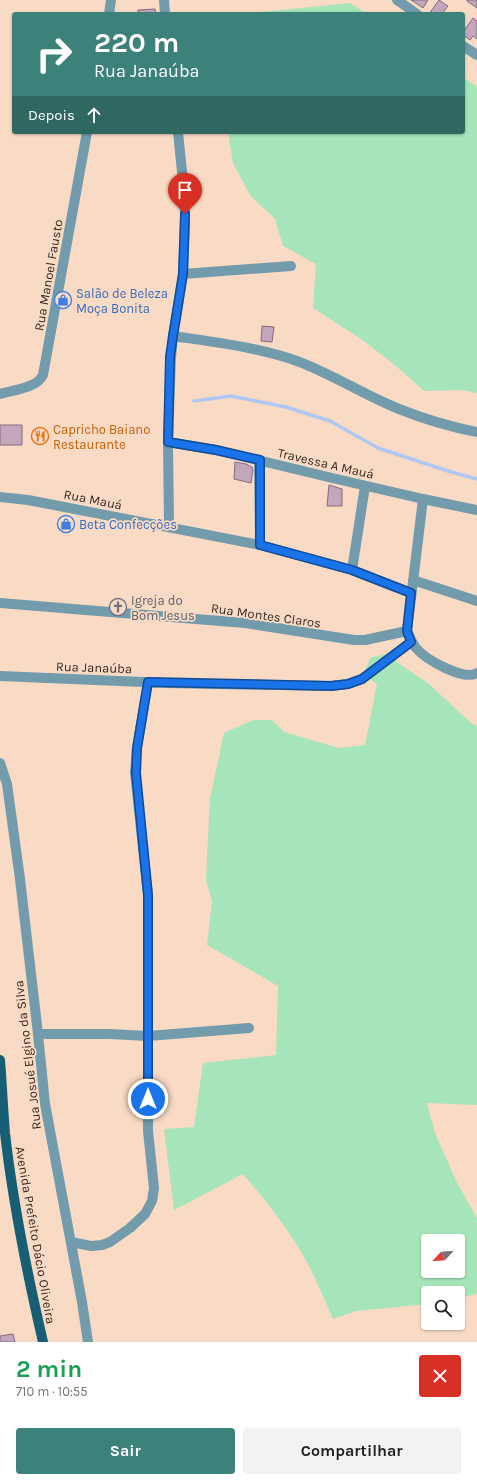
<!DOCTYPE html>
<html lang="pt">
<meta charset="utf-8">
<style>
:root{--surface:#fff;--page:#f2f2f2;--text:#202124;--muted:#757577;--accent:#3c827a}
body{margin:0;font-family:Karla,sans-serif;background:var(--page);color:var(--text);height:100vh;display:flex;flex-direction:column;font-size:15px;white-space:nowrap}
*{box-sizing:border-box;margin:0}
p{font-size:13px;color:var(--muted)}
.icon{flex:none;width:22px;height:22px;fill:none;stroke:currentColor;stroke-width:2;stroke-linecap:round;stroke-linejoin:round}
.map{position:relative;height:1342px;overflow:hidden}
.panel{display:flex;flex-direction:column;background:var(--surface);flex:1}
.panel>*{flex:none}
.hud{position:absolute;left:12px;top:12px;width:453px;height:122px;border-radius:4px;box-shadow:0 1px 3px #0004;background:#3c827a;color:#fff;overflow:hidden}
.needle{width:26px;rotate:244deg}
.fabs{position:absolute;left:421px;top:1234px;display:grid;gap:8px}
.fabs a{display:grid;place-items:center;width:44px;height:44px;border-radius:4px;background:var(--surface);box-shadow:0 1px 3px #0004;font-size:20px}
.pin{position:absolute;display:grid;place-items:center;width:34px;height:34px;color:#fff;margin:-41px -17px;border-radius:50% 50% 50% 0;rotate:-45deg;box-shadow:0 0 4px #0007}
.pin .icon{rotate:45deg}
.me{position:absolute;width:44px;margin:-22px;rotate:0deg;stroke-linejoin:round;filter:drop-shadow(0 0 3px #0008)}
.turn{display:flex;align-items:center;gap:14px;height:84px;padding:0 16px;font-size:18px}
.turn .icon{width:52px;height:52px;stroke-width:2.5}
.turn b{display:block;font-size:28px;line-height:34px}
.then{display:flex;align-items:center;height:38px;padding:0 16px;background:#0003;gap:8px;font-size:15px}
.round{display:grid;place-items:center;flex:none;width:42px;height:42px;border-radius:4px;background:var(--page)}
.overview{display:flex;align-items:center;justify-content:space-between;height:68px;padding:0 16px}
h1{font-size:24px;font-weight:700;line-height:30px;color:#1e9e55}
.button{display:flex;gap:8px;margin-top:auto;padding:8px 16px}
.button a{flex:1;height:46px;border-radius:4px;background:var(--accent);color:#fff;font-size:16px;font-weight:700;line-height:46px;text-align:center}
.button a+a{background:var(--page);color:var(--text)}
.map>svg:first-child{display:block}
.green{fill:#a6e4b9;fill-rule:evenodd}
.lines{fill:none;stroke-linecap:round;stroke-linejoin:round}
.stream{stroke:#afc8f3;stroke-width:3.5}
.building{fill:#c3a6bb;stroke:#856a7d}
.street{stroke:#729bab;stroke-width:10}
.primary{stroke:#175d74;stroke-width:10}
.route-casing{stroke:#114b97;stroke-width:10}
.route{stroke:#1a73e8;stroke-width:7}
.labels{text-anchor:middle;stroke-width:3.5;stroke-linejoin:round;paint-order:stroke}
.street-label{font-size:13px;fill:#362a22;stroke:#f9dac5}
.shop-label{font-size:13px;fill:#366cbe;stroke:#f9dac5;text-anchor:start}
.food-label{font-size:13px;fill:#c56008;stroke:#f9dac5;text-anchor:start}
.worship-label{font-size:13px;fill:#5b616d;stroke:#f9dac5;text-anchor:start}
</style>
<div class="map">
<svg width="477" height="1342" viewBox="0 0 477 1342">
<rect width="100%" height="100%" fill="#f9dac5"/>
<path class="green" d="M350 3 367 14H241Z
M463 77 477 87V393L461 390 424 391 396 366 364 341 313 308 316 264 283 246 275 219 250 195 233 163 228 132H463Z
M385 654 429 684 472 724 477 726V1105L427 1103 435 1133 457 1183 477 1218V1294L458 1298V1293H428V1304L356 1311 333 1319C325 1301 317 1282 308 1264 290 1231 267 1202 243 1174L174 1210 164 1129 194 1127 203 1063 276 1055 278 986 207 945 212 901 206 880 210 799 224 733 253 720H272L284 732 339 748 365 745 377 684 364 674 370 658ZM428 1241H458V1271H428Z"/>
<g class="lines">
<path class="stream" d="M194 401 231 396 286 407 330 421 378 448 448 471 477 479"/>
</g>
<path class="building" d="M411 0H428L423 8Z
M439 0 448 6 442 14H429Z
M467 0H477V8L467 1Z
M155 9 156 14H138V10Z
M473 18 477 21V39L473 36 470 40 463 35V32Z
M262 326 274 327 272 342 261 341Z
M0 425H22V445H0Z
M235 462 246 464 252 467 253 470 251 483 234 479Z
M329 485 342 489V506H327Z
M13 1334 15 1342H0V1336Z"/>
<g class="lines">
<path class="street" d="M164 0 165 14
M397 0 417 14
M109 14 111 0
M463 46 477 55
M183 274 291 266
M173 336C214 342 257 347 297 361 332 374 364 395 399 409 424 419 451 427 477 432
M0 394C13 390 37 388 43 375L87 132
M168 442 216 450 328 477 423 499 477 510
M259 460 260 545
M0 497 28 500 260 545 352 570 411 593
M423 499 407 631C410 637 412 643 416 648 425 659 463 681 477 673
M169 527 168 442 171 357 173 336 183 274 185 226V202L178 132
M352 570 365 486
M413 580 477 601
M0 603 245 623 354 640H365L407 631
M0 676 167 683 331 686 348 684 362 679 411 642
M0 763 7 784 20 879 38 1034 45 1104 82 1302 88 1342
M38 1034H110L148 1036 249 1028
M71 1242 91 1246 102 1245 110 1242 130 1228 145 1214 152 1201 154 1188 148 1131V895L135 773 137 748 148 682"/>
<path class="primary" d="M0 1060C2 1085 3 1109 5 1133 13 1204 27 1273 43 1342"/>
</g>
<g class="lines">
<g class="route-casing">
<path id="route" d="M148 1099V895L136 773 137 748 148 682 331 686 348 684 362 679 411 642 407 631 411 593 352 570 260 545V460L216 450 168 442 170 357 173 336 183 274 185 214"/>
</g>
<use href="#route" class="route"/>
</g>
<defs>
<g id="shop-ring" transform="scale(0.9)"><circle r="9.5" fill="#f9dac5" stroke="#3f7fe0" stroke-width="1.5"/><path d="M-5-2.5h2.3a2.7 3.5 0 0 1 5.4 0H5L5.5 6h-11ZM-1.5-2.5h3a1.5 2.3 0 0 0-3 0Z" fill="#3f7fe0"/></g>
<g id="restaurant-ring" transform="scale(0.9)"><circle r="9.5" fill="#f9dac5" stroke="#e8710a" stroke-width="1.5"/><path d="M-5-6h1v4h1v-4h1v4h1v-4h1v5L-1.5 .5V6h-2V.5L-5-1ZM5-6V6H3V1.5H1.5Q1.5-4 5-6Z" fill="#e8710a"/></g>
<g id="church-ring" transform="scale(0.9)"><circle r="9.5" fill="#f9dac5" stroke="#6b7280" stroke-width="1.5"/><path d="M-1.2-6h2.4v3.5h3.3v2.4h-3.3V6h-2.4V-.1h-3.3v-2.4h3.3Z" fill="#6b7280"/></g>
</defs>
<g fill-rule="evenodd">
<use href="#shop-ring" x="63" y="300"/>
<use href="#restaurant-ring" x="40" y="436"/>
<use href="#shop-ring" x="66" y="524"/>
<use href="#church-ring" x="118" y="607"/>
</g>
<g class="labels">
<g class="street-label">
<text transform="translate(48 275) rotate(-80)" y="5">Rua Manoel Fausto</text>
<text transform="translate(326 463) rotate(13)" y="5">Travessa A Mauá</text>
<text transform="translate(93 499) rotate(11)" y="5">Rua Mauá</text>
<text transform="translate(266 615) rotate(8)" y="5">Rua Montes Claros</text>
<text transform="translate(94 667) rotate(2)" y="5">Rua Janaúba</text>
<text transform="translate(27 1055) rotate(-97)" y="5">Rua Josué Elgino da Silva</text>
<text transform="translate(36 1235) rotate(80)" y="5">Avenida Prefeito Dácio Oliveira</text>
</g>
<g class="shop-label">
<text x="76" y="298">Salão de Beleza<tspan x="76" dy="15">Moça Bonita</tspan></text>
<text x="79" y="529">Beta Confecções</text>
</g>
<g class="food-label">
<text x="53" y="434">Capricho Baiano<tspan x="53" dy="15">Restaurante</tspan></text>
</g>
<g class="worship-label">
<text x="131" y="605">Igreja do<tspan x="131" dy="15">Bom Jesus</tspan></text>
</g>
</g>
</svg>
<div class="fabs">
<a><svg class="needle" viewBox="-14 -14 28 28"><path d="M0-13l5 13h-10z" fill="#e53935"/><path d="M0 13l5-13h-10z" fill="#757577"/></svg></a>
<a><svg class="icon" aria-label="search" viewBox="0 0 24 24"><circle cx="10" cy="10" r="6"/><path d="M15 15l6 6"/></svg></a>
</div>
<div class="pin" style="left:185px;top:214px;background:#d93025"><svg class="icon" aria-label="arrive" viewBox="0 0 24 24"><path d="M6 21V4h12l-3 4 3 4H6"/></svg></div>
<svg class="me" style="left:148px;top:1099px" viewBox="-20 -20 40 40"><circle r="17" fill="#1a73e8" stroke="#fff" stroke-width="3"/><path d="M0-11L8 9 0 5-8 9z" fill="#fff"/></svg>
<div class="hud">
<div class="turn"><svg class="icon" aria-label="right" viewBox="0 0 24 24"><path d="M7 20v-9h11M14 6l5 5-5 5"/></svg><div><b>220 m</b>Rua Janaúba</div></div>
<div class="then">Depois<svg class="icon" aria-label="ahead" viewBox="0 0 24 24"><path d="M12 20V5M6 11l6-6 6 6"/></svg></div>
</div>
</div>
<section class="panel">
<div class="overview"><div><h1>2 min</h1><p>710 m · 10:55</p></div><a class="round" style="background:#d93025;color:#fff"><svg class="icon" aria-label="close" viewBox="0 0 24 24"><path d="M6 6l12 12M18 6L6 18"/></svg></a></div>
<div class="button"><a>Sair</a><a>Compartilhar</a></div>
</section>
